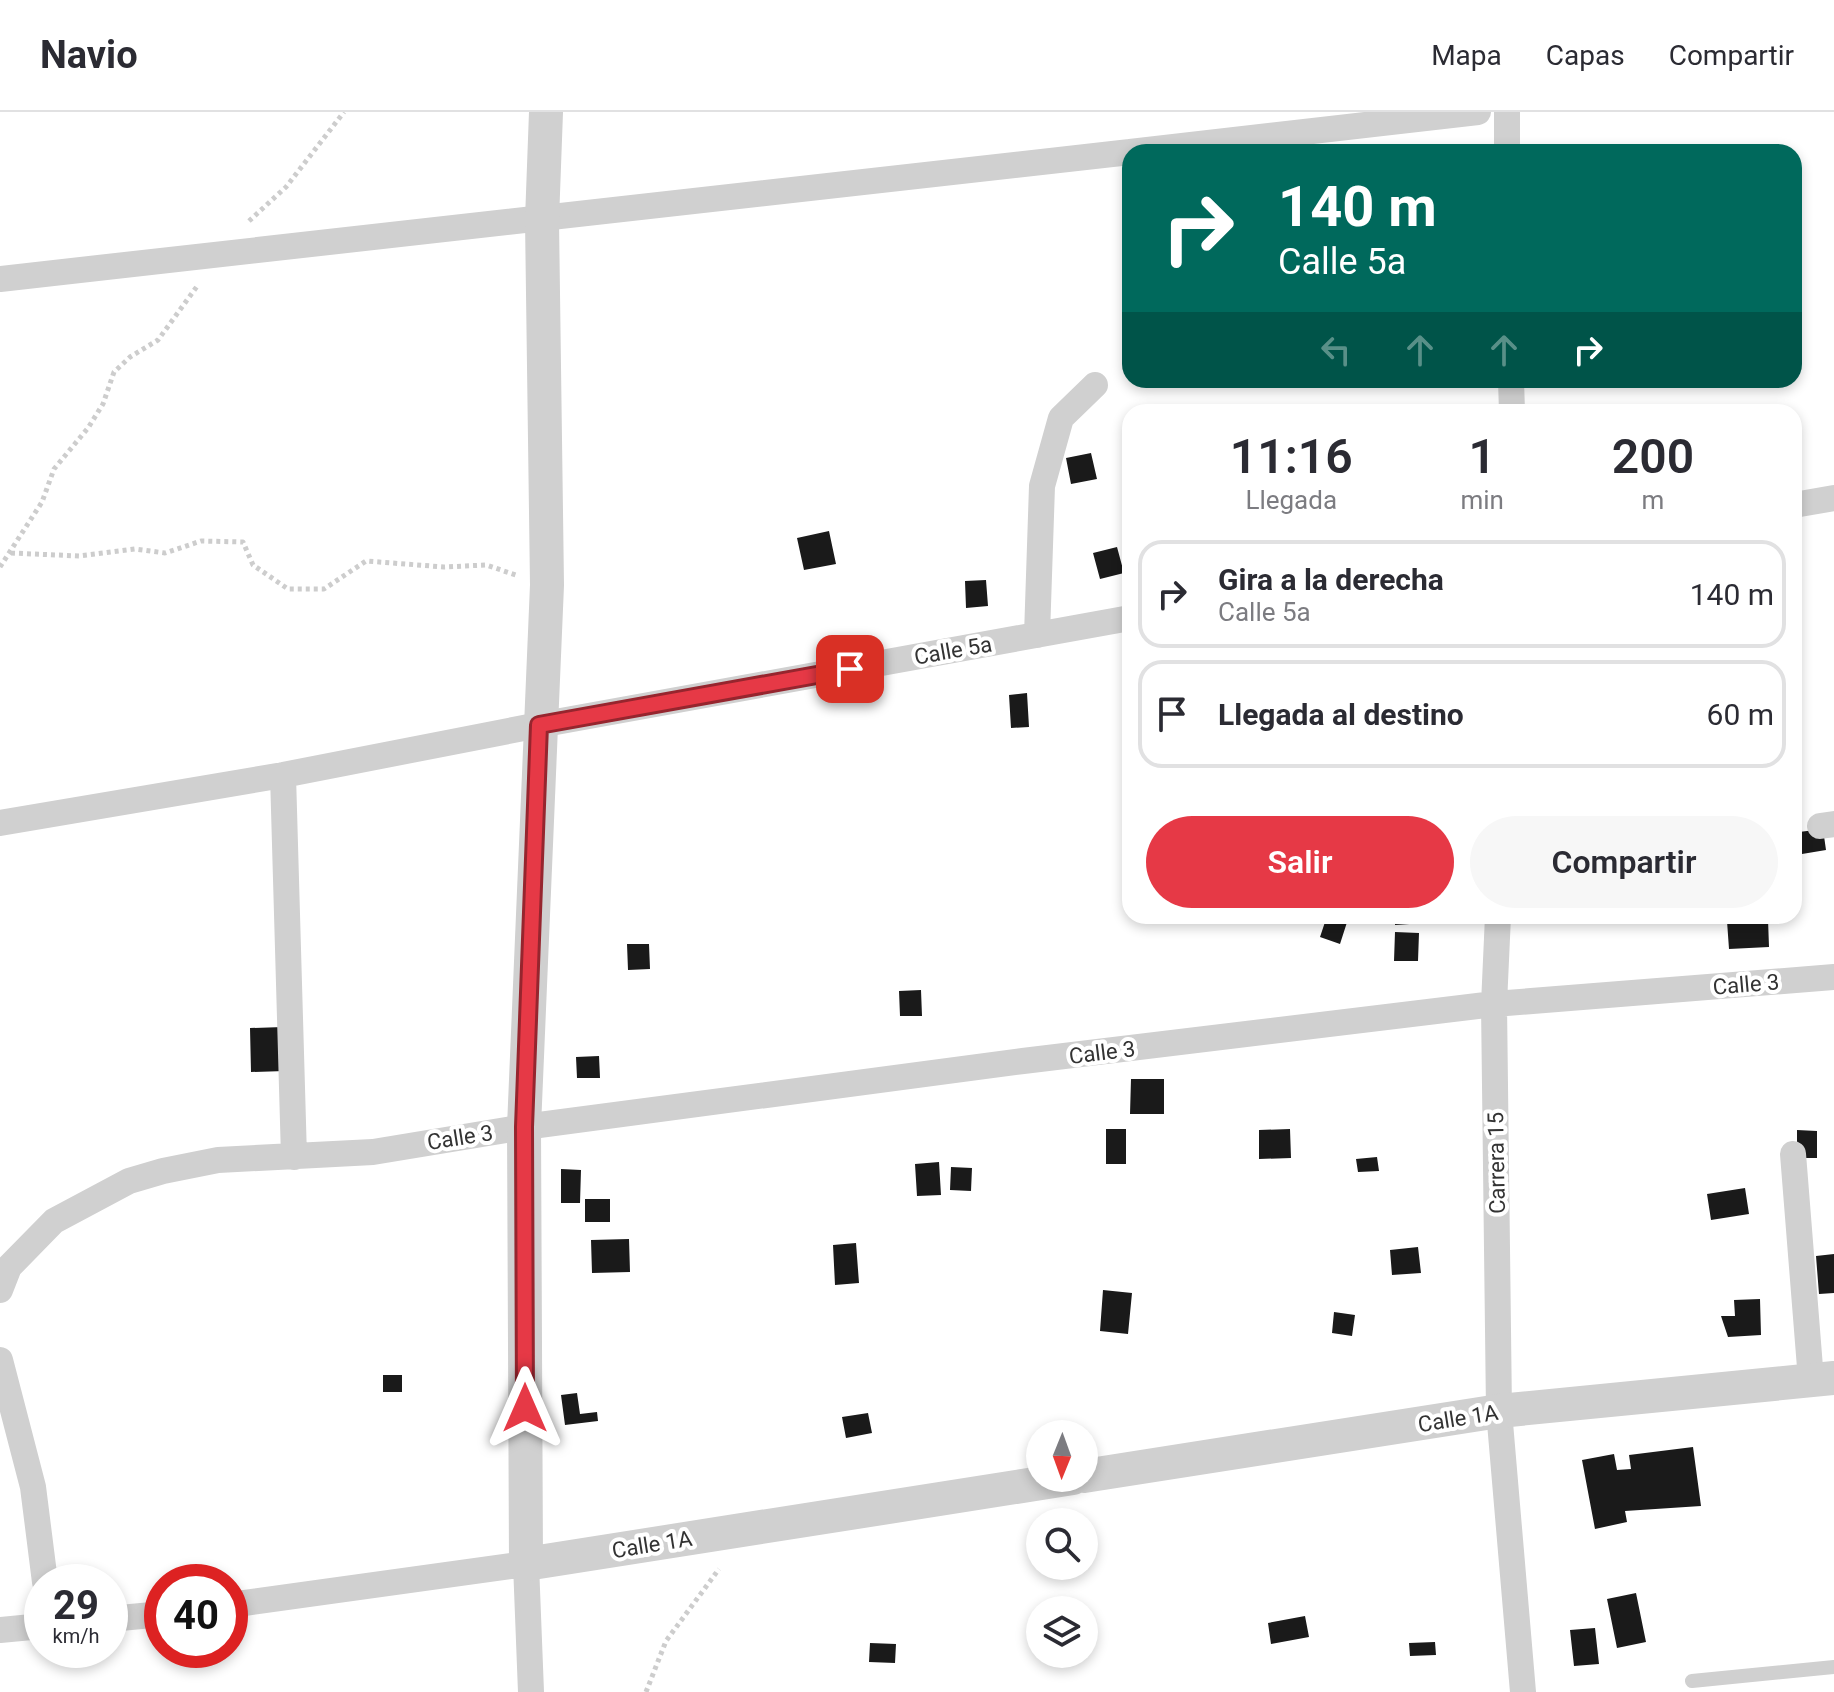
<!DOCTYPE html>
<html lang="es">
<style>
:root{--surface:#fff;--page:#f7f7f7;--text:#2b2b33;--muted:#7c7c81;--line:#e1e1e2;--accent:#e63946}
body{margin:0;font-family:Roboto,sans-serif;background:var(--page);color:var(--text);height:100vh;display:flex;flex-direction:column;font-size:30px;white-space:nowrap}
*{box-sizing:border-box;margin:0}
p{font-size:26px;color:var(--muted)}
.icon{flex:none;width:44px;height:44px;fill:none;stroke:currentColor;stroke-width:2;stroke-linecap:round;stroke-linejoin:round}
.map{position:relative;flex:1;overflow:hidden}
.panel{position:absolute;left:1122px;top:292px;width:680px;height:520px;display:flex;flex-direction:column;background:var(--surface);border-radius:24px;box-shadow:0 4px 12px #0003}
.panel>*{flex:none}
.top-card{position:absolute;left:1122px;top:32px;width:680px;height:244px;border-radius:24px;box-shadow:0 4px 12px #0003;background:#00695c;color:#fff;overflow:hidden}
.needle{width:52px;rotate:181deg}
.controls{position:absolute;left:1026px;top:1308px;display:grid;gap:16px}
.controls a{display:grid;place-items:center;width:72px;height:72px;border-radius:50%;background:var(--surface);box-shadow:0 4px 12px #0003;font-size:40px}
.speed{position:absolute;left:24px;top:1452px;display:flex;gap:16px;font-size:40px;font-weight:700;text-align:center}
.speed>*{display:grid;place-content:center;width:104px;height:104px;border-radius:50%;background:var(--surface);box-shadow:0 4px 12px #0003;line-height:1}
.speed small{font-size:20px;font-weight:400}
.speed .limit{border:12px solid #d22;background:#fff;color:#111}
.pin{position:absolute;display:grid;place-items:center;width:68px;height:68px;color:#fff;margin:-34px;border-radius:16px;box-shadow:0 4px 12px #0006}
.me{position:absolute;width:88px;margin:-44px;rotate:0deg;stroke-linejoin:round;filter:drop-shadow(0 0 6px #0008)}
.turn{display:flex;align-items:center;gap:28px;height:168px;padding:0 24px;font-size:36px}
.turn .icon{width:104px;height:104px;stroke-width:2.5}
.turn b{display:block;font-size:56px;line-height:68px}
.lanes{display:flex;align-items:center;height:76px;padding:0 24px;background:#0003;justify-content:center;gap:40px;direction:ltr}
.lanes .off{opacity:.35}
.eta{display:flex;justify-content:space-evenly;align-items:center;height:136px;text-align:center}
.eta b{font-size:48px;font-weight:600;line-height:56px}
.primary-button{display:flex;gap:16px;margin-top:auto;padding:16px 24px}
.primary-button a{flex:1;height:92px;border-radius:48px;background:var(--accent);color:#fff;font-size:32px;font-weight:600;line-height:92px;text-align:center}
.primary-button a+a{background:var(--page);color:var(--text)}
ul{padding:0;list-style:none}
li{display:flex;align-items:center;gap:24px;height:108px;margin:0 16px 12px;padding:0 8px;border:4px solid var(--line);border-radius:24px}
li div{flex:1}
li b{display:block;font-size:30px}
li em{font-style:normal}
header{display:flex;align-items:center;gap:48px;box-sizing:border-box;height:112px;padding:0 40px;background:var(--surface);border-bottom:2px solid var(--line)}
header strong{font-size:38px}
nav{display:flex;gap:44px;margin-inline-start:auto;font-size:28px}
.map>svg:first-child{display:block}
.building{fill:#1a1a1a}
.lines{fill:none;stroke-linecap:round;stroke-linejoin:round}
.path{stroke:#cdcdcd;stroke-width:5;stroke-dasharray:4 4;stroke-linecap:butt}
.service{stroke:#d0d0d0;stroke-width:14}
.minor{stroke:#d0d0d0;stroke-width:26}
.tertiary{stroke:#d0d0d0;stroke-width:34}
.route-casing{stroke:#96252e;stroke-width:20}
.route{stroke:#e63946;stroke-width:14}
.labels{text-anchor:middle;stroke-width:8;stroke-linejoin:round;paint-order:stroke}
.street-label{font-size:22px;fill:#333;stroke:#fff}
</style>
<header>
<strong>Navio</strong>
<nav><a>Mapa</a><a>Capas</a><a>Compartir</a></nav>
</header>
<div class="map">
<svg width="1834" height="1580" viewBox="0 0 1834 1580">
<rect width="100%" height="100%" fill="#fff"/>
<path class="building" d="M1091 341 1097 367 1071 372 1066 346Z
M829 419 836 452 804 458 797 426Z
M1117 435 1124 461 1100 467 1093 441Z
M986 468 988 494 966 496 965 469Z
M1027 581 1029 615 1011 616 1009 583Z
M1823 717 1826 738 1802 742 1799 720Z
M1327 804H1349L1340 832 1320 825Z
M1395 804H1424V811L1395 813Z
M1768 807 1769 835 1729 837 1727 809Z
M1395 820 1419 821 1418 849H1394Z
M627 832H649L650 857 628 858Z
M921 878 922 904H900L899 879Z
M283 915 285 959 251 960 250 916Z
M599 944 600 966H577L576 945Z
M1131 967H1164V1002H1130Z
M1106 1017H1126V1052H1106Z
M1290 1017 1291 1046 1259 1047V1018Z
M1797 1018 1817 1019V1046H1797Z
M1377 1045 1379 1059 1358 1060 1356 1047Z
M939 1050 941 1083 917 1084 915 1052Z
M951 1055 972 1056 971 1079 950 1078Z
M561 1057 581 1058 580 1091H561Z
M1745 1076 1749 1102 1711 1108 1707 1082Z
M585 1087H610V1110H585Z
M629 1127 630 1160 592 1161 591 1128Z
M856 1131 859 1171 835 1173 833 1133Z
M1418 1135 1421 1161 1392 1163 1390 1138Z
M1834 1142V1181L1819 1182 1816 1144Z
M1103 1178 1132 1181 1128 1222 1100 1219Z
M1760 1187 1761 1223 1728 1225 1721 1204H1735L1734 1188Z
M1334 1200 1355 1203 1352 1224 1332 1221Z
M383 1263H402V1280H383Z
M577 1281 580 1302 597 1300 598 1309 565 1313 561 1283Z
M868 1301 872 1321 846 1326 842 1305Z
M1693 1335 1701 1394 1625 1399 1627 1410 1595 1417 1582 1348 1614 1342 1617 1358 1631 1357 1629 1343Z
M1636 1481 1646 1530 1617 1536 1607 1487Z
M1305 1504 1309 1525 1271 1532 1268 1511Z
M1595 1516 1599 1552 1574 1554 1570 1518Z
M1435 1530 1436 1543 1410 1544 1409 1531Z
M870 1531 896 1532 895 1551 869 1550Z"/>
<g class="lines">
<path class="path" d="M249 109 286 75 344 0
M11 441 79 444 135 437 165 441 201 429 243 430 253 453 288 477H324L366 449 444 455 486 453 516 463
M0 455 42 390 54 357 88 316 103 292 114 260 130 245 158 228 198 173
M646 1580 666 1529 719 1457"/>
<path class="service" d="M1692 1569 1834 1555"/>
<path class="minor" d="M1507 0V40
M1130 40 1478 0
M0 167 1130 40
M1511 268 1512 300
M1794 393 1834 386
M1037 523 1042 374 1061 306 1095 273
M283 663 294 1045
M0 711 283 663 539 613 1130 506
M1820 714 1834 712
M1498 804 1494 892 1499 1299 1523 1580
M1793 1042 1811 1268
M0 1178 9 1155 54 1109 129 1069 163 1059 218 1048 373 1040 524 1015 1023 949 1494 892 1834 865
M0 1248 33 1375 45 1470
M230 1493 526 1452 531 1580
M110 1507 162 1502
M0 1518 42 1514"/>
<path class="tertiary" d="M546 0 542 108 547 473 524 1015 526 1452 1073 1366
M1084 1364 1499 1299 1834 1266"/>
</g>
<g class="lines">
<g class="route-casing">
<path id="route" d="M525 1296 524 1015 539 613 850 557"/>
</g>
<use href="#route" class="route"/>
</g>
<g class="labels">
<g class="street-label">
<text transform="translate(953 538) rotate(-10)" y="8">Calle 5a</text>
<text transform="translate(1746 872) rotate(-5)" y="8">Calle 3</text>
<text transform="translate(1102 940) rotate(-7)" y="8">Calle 3</text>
<text transform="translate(460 1025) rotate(-9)" y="8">Calle 3</text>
<text transform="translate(1496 1051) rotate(-91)" y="8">Carrera 15</text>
<text transform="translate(1458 1306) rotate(-9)" y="8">Calle 1A</text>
<text transform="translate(652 1432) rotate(-9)" y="8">Calle 1A</text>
</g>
</g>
</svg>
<div class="controls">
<a><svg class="needle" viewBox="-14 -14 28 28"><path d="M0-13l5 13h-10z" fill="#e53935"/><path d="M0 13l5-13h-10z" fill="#7c7c81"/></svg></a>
<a><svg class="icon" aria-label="search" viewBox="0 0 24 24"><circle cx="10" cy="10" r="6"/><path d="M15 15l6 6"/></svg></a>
<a><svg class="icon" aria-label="layers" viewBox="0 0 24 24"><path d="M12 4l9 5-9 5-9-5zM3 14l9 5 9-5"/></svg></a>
</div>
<div class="speed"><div>29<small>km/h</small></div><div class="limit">40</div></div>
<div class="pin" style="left:850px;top:557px;background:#d93025"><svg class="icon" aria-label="arrive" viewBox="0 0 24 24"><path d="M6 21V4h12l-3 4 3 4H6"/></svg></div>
<svg class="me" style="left:525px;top:1296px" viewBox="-20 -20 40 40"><path d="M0-17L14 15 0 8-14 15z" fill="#e63946" stroke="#fff" stroke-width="4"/></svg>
<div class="top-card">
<div class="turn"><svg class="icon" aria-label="right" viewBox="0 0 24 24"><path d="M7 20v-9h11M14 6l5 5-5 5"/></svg><div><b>140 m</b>Calle 5a</div></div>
<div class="lanes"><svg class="icon off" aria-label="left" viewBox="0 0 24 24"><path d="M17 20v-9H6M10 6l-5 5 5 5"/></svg><svg class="icon off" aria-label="ahead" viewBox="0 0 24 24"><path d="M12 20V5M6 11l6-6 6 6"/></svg><svg class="icon off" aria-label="ahead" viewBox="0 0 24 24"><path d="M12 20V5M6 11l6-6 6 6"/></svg><svg class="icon" aria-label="right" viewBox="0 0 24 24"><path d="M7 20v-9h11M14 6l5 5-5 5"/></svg></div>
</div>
<section class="panel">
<div class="eta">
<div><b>11:16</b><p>Llegada</p></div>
<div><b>1</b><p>min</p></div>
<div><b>200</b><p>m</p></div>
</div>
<ul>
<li><svg class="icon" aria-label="right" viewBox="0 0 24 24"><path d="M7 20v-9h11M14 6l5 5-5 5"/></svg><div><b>Gira a la derecha</b><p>Calle 5a</p></div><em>140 m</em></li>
<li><svg class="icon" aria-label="arrive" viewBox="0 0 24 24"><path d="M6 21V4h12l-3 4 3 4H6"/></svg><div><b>Llegada al destino</b></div><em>60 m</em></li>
</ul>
<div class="primary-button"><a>Salir</a><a>Compartir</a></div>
</section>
</div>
